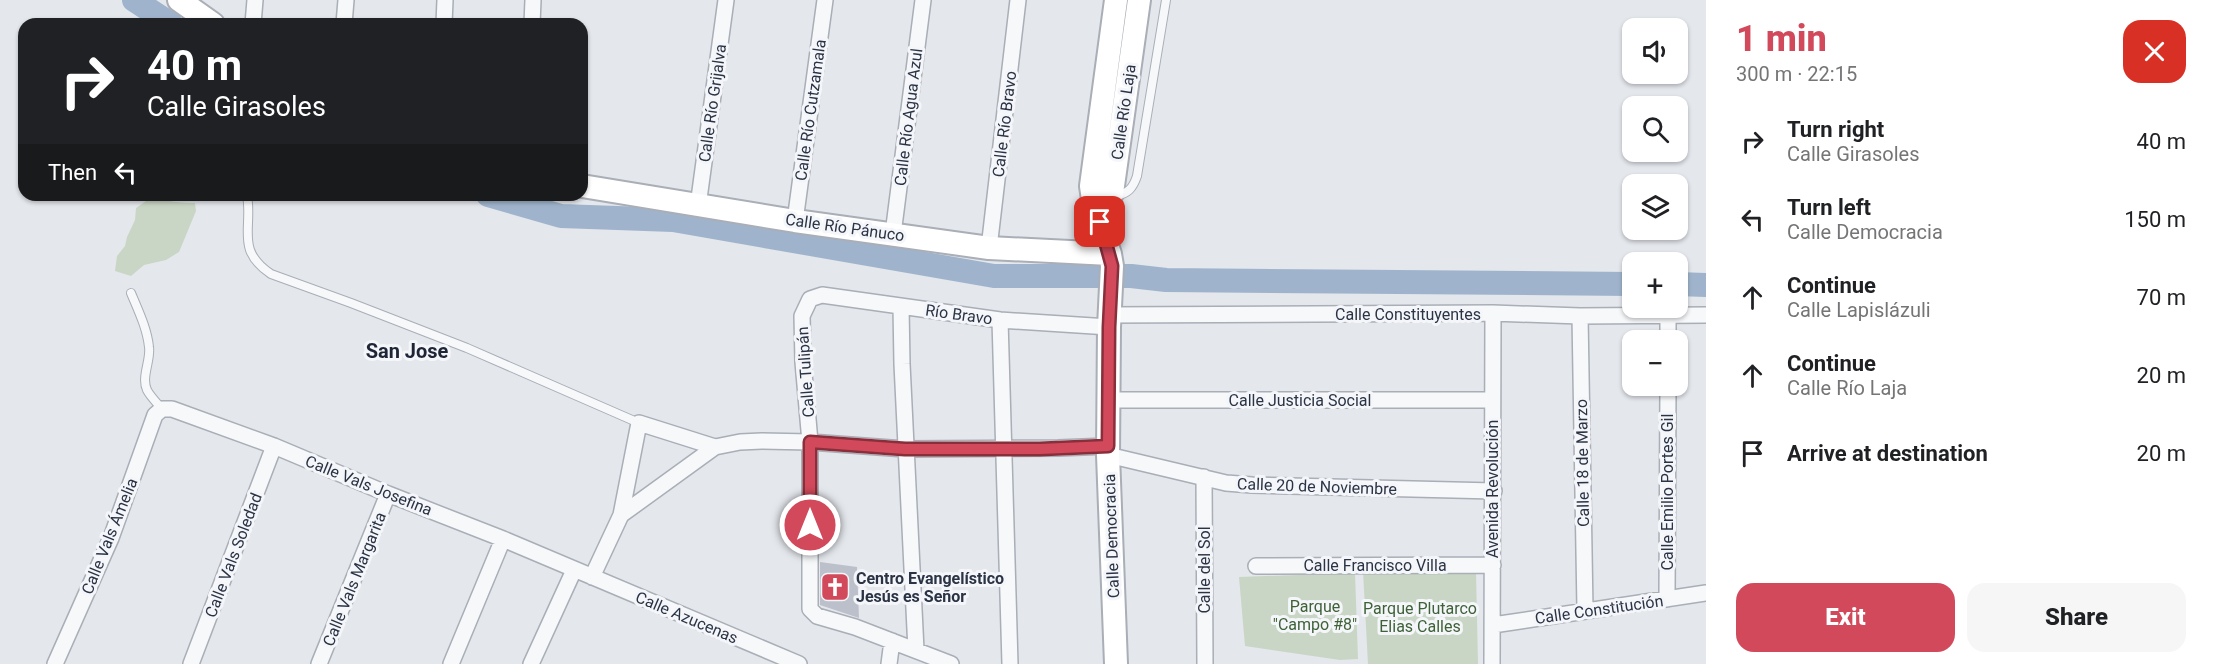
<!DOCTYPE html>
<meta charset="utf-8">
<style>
:root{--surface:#fff;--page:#f6f6f6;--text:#202124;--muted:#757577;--accent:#d1495b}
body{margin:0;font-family:Roboto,sans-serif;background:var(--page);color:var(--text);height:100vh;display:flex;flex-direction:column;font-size:22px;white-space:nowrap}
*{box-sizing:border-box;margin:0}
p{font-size:20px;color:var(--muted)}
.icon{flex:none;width:33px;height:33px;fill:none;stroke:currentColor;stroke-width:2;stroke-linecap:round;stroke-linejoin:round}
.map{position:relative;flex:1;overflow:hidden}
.panel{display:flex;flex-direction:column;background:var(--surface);width:510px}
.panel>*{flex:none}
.hud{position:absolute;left:18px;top:18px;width:570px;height:183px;border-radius:18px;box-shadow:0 2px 4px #0004;background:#202124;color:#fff;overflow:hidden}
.controls{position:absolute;left:1622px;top:18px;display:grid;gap:12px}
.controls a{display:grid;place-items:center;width:66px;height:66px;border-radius:12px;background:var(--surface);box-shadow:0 2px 4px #0004;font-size:30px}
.pin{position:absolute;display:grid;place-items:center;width:51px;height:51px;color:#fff;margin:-26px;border-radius:12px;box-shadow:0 3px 9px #0006}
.me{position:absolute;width:66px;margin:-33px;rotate:0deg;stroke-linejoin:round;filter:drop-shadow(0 0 4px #0008)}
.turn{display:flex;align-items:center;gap:21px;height:126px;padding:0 30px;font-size:27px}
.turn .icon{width:78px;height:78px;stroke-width:2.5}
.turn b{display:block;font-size:42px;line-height:51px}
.then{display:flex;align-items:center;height:57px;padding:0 30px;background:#0003;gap:12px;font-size:22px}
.round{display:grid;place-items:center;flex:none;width:63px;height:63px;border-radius:18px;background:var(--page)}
.head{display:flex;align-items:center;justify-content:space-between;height:102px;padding:0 30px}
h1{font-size:36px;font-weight:800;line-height:45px;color:var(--accent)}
.primary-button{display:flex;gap:12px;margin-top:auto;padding:12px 30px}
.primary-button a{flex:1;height:69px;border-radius:18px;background:var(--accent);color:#fff;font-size:24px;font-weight:800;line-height:69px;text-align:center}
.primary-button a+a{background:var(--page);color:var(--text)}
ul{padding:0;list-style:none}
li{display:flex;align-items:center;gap:18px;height:78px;padding:0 30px}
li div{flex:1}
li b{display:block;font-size:22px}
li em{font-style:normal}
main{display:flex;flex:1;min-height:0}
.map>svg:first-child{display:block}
.green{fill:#c9d6c5}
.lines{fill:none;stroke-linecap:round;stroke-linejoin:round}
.river{stroke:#9fb4cc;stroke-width:24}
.building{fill:#bbc0ca}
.lane-casing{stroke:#a9aeb7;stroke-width:10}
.street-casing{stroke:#a9aeb7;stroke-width:18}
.secondary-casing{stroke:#a9aeb7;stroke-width:26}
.lane{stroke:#f7f8fa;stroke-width:8}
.street{stroke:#f7f8fa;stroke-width:15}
.secondary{stroke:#fff;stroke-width:22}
.route-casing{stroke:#882f3b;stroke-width:15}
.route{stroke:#d1495b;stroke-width:10}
.labels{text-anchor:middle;stroke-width:6;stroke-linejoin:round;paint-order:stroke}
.street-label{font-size:16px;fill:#2b3445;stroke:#f4f6f9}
.poi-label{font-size:16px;font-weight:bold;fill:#2b3445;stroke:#f4f6f9;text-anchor:start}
.park-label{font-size:16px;fill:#3f6138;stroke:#f4f6f9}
.quarter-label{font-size:20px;font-weight:bold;fill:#1d2536;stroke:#f4f6f9}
</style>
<main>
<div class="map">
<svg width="1706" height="664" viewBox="0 0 1706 664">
<rect width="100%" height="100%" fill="#e4e7ec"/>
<path class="green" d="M153 196C164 202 183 203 195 203L196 211 179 252 166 260 144 265 131 276 115 271 117 256 125 246 127 237 135 220 136 208Z
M1363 571H1476L1478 664H1368Z
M1355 573 1358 659 1340 660 1245 646 1239 577Z"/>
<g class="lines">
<path class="river" d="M134 0 171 24
M488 195 561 216 673 220 994 276H1131L1166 280 1632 284
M1677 284 1706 285"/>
</g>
<path class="building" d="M820 562 857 567 859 618 820 605Z"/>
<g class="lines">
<g class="lane-casing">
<path id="lane" d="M247 195C253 228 235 250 271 274L351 303 467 348 639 423
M1115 196C1128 194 1133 188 1137 176L1166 0
M131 293C138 310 147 328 149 347 151 360 141 377 147 390 150 396 157 403 162 409"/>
</g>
<g class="street-casing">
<path id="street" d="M253 24 255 0
M344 24 346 0
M444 24 445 0
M532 24 533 0
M698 206 726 0
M795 221 825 0
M893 234 923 0
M989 248 1018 0
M901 307 902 364 916 650
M1110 315 1493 313 1580 316 1706 315
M1580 316 1585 610
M1000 320 1010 664
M1668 340V315
M1109 400H1492
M1108 455 1226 483 1252 485 1494 491
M1204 477 1205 664
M621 515 639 423 715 447
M1256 566 1493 565
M592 577 621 515 715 447 740 442 762 441 810 442 905 449 1058 448 1108 446
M1667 599 1668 386
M1493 625 1706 593
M55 664 111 538 155 415 162 409H172L274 446 388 494 503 539 799 664
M191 664 274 446
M319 664 388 494
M451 664 503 539
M531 664 574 570
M889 664 892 641
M951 664 855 627 817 616 810 609V442L803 362 802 316 810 299 822 295 1000 320 1109 327
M1492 664 1493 313"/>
</g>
<g class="secondary-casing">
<path id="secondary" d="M179 0 213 24
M582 186 795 221 989 248 1110 254
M1100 222 1112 193 1139 0
M1116 664 1108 455 1109 327 1112 266 1110 254 1094 206 1091 186 1116 0"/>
</g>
<use href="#lane" class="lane"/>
<use href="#street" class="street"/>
<use href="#secondary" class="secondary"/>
</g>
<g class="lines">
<g class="route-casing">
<path id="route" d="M810 525V442L905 449H1040L1108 446 1109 327 1112 266 1100 222"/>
</g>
<use href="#route" class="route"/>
</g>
<defs>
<g id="church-square" transform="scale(1.5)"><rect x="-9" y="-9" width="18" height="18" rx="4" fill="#d1495b" stroke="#f4f6f9"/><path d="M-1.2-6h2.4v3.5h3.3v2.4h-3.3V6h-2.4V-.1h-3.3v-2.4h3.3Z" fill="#fff"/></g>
</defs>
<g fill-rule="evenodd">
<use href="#church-square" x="835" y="587"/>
</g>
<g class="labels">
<g class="street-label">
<text transform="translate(712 103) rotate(-82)" y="6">Calle Río Grijalva</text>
<text transform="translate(810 110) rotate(-82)" y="6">Calle Río Cutzamala</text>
<text transform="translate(1123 112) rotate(-82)" y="6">Calle Río Laja</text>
<text transform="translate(908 117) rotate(-83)" y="6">Calle Río Agua Azul</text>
<text transform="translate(1004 124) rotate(-83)" y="6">Calle Río Bravo</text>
<text transform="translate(845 227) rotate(8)" y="6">Calle Río Pánuco</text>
<text transform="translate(959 314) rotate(8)" y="6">Río Bravo</text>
<text x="1408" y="320">Calle Constituyentes</text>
<text transform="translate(805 372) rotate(-94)" y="6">Calle Tulipán</text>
<text x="1300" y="406">Calle Justicia Social</text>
<text transform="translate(1582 463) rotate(-91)" y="6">Calle 18 de Marzo</text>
<text transform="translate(369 485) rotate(22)" y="6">Calle Vals Josefina</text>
<text transform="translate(1317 486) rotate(2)" y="6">Calle 20 de Noviembre</text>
<text transform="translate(1492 489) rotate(-90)" y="6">Avenida Revolución</text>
<text transform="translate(1667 492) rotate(-90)" y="6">Calle Emilio Portes Gil</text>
<text transform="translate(109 536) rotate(-68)" y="6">Calle Vals Ámelia</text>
<text transform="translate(1111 536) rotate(-92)" y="6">Calle Democracia</text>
<text transform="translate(233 555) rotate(-69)" y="6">Calle Vals Soledad</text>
<text x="1375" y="571">Calle Francisco Villa</text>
<text transform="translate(1204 570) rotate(-90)" y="6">Calle del Sol</text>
<text transform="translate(354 579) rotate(-68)" y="6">Calle Vals Margarita</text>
<text transform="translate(1599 609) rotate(-8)" y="6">Calle Constitución</text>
<text transform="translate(687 617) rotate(23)" y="6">Calle Azucenas</text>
</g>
<g class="poi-label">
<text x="856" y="584">Centro Evangelístico<tspan x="856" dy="18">Jesús es Señor</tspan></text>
</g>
<g class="park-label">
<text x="1315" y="612">Parque<tspan x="1315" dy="18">"Campo #8"</tspan></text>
<text x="1420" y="614">Parque Plutarco<tspan x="1420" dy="18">Elias Calles</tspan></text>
</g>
<g class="quarter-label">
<text x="407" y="358">San Jose</text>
</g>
</g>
</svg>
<div class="controls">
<a><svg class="icon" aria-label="sound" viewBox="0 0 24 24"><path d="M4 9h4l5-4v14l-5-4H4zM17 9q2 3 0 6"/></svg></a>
<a><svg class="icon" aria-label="search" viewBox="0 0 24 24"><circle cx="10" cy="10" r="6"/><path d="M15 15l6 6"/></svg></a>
<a><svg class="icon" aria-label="layers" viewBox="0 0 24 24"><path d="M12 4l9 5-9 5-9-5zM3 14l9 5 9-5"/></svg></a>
<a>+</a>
<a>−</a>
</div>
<div class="pin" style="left:1100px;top:222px;background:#d93025"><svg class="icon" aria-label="arrive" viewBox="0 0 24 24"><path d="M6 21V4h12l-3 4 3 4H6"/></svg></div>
<svg class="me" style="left:810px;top:525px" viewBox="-20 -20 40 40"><circle r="17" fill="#d1495b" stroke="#fff" stroke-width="3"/><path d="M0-11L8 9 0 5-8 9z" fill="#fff"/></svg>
<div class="hud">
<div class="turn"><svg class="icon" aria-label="right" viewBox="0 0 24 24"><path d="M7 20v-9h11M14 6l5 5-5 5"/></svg><div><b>40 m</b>Calle Girasoles</div></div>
<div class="then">Then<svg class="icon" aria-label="left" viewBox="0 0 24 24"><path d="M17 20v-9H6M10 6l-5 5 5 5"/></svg></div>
</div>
</div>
<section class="panel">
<div class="head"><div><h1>1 min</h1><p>300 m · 22:15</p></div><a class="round" style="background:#d93025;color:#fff"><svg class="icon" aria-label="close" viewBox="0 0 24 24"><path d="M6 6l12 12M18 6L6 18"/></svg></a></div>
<ul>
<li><svg class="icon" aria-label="right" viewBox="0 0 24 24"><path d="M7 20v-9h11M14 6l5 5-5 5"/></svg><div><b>Turn right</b><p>Calle Girasoles</p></div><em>40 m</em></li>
<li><svg class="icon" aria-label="left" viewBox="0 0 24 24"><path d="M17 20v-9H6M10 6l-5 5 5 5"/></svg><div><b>Turn left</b><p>Calle Democracia</p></div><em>150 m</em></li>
<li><svg class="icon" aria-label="ahead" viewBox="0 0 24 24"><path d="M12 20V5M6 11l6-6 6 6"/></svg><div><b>Continue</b><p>Calle Lapislázuli</p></div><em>70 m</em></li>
<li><svg class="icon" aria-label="ahead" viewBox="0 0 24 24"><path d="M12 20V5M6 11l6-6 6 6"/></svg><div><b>Continue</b><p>Calle Río Laja</p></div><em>20 m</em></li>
<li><svg class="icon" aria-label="arrive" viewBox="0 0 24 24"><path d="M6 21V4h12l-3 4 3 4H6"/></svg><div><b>Arrive at destination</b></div><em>20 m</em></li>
</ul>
<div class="primary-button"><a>Exit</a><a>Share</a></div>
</section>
</main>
